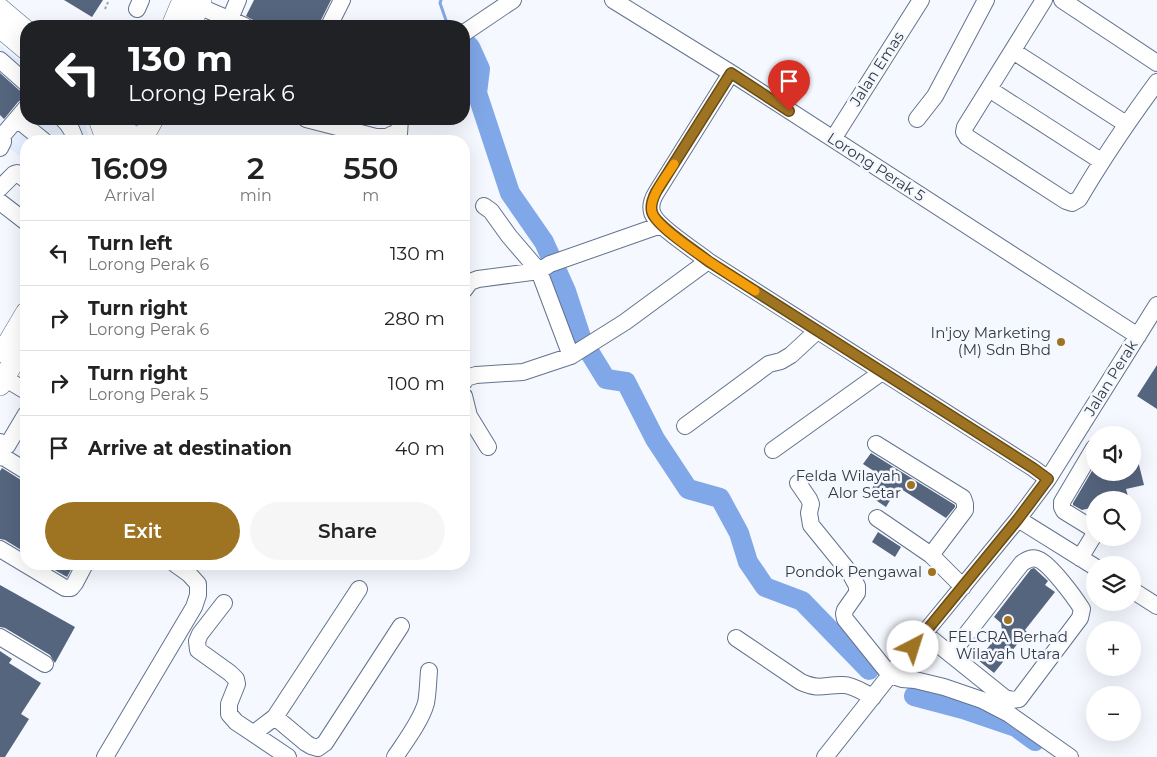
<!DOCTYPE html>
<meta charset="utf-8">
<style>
:root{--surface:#fff;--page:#f6f6f6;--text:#222;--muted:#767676;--line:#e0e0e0;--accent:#9e7422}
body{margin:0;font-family:Montserrat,sans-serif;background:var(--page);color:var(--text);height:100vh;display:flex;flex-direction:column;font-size:19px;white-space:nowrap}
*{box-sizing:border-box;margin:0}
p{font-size:16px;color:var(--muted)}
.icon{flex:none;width:28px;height:28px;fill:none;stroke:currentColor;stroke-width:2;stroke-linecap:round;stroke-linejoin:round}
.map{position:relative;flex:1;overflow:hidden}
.drawer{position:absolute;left:20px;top:135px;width:450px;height:435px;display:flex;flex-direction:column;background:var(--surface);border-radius:20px;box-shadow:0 5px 20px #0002}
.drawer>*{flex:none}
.guide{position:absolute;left:20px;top:20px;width:450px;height:105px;border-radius:20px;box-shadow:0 5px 20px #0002;background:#202124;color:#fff;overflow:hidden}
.buttons{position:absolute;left:1086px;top:426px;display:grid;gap:10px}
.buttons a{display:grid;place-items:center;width:55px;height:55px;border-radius:50%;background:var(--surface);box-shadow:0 5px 20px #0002;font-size:25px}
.pin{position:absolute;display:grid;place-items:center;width:42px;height:42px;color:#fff;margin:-51px -21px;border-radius:50% 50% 50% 0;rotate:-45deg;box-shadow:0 0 5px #0007}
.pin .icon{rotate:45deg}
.me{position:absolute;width:55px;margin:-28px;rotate:40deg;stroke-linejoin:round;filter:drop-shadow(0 0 4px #0008)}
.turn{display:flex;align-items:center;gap:18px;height:105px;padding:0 25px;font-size:22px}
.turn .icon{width:65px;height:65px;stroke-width:2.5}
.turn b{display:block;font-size:35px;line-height:42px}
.eta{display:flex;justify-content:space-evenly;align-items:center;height:85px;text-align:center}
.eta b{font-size:30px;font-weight:600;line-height:35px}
.action{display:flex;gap:10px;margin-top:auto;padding:10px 25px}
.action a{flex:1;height:58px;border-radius:30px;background:var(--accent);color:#fff;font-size:20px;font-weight:600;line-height:58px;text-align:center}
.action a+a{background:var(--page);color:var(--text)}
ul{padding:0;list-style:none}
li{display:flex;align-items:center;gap:15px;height:65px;padding:0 25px;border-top:1px solid var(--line)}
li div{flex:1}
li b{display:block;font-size:19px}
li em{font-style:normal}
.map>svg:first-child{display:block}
.built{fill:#e7f0fe}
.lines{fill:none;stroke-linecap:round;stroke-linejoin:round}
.stream{stroke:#80a7e8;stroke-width:3}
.river{stroke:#80a7e8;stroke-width:20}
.building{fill:#55657e}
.minor-casing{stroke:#63738d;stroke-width:18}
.major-casing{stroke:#63738d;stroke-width:22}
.path{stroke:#9da3ab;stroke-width:2;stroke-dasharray:2.5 2.5;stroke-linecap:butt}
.minor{stroke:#fff;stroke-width:16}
.major{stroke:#fff;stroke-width:21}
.route-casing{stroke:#674b16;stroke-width:12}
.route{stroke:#9e7422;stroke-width:9}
.slow{stroke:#f59e0b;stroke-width:9}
.poi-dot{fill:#9e7422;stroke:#f5f9ff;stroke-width:2}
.labels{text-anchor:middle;stroke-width:5;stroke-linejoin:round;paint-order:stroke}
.street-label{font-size:15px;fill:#333a45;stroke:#f5f9ff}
.poi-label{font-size:15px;fill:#333a45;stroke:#f5f9ff;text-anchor:end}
</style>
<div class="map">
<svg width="1157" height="757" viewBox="0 0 1157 757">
<rect width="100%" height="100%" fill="#f5f9ff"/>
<path class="built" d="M0 45 26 66V119H85L89 141H26V162L0 140Z"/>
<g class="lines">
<path class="stream" d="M441 0 440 3 448 26"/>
<path class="river" d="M464 41 470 47 480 69 477 93 510 193 544 242 566 291 582 340 606 379 626 382 655 439 688 489 720 498 739 533 748 562 765 587 802 601 869 670
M914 696 963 709 1016 727 1035 741"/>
</g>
<path class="building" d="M64 0H103L92 17Z
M254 0H331L320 22 319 26H260L255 24 253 20 246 16Z
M0 73 19 90 26 93V98L22 99 18 102 4 119 0 115Z
M1157 365V409L1137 396Z
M871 453 955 505V507L946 518 898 487 886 507 868 495 880 475 863 464Z
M1132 453H1136L1144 485 1126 489 1129 500H1095V507L1082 510 1073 505V503L1095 466V472H1132Z
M2 468 21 480 26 481V553L5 540 0 539V471Z
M878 532 901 547 895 557 872 542Z
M44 564H74L67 577Z
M1034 568 1047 580 1048 581 1045 585 1055 592 1025 630 1027 632 994 673 978 660 1002 630 1001 623 994 617 1031 569Z
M0 585 75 627 55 663 50 655 5 628 0 627Z
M0 651 12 659 9 663 41 683 21 714 29 719 5 757H0Z"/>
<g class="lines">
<g class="minor-casing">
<path id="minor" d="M613 0 731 73 1138 336
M1044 0 965 127 964 132 967 137 1066 201 1072 203 1079 199C1103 158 1129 120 1157 82
M1062 0 1157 63
M198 6 245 26
M137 9 141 0
M230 19 238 0
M329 26 342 0
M464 33 513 0
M1013 51 1126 124
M0 60 26 83
M731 73 656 193C653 198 650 205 652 212 655 226 696 251 708 261L1033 468 1048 479
M989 89 1101 161
M17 119 44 141
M63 119C70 126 74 132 75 141
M306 119 376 137H387L393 134H399L400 119
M917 119 935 96 986 0
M833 139 921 0
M0 148 3 142V135L26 108
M0 188 14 174 17 173 26 180
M0 202 26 222
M484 206 491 211 509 236 539 271 571 356
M464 290 470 282 478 279 539 271 550 264 661 225
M4 378 26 391
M464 382 466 378 476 375 523 372 571 356 625 322 708 261
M464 396 469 416 488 447
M685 426 769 364 781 361 791 355 817 331
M0 442 7 446 26 414
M876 444 963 498 965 504V510L931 555 963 587
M773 450 882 372
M0 457 5 458 26 471
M798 483 809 499 811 504 809 513 811 525 850 573 857 586V593L845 610 844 614 845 619 890 675 902 679 915 680 944 687 982 700 1009 714 1070 757
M877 518 931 555
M1018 519 1095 567
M0 549 65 588H71L75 583 85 564
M1080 558 1094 535V531L1090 527 1064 511 1062 507V502L1094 448
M1132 590 1157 606
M224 603 200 634 197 641 198 650 230 673 236 679 237 684 229 704V714L236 722 288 757
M924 633 1005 698 1012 700 1019 699 1080 618 1082 609C1075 598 1049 562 1037 559 1031 557 1027 560 1022 563L951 654
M0 637 45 664
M736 638 801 682C821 691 825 684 844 685 853 685 864 693 873 697
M275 717 306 743 311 746 318 748 325 743 401 626
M254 733 275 717 359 589
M105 757 194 607 198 595V584L189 574 175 564
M395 757C405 742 421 721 426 703 428 693 428 682 429 671
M825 757 890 675 1018 519 1048 479 1157 305"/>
</g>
<g class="major-casing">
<path id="major" d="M0 9 26 31
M172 26 183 0
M190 26 201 0
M0 27 26 49
M99 119 107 141
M109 119 139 141
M141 141 153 119
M3 352 26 313
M0 385 26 340"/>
</g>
<path class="path" d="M105 9 109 0"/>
<use href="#minor" class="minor"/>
<use href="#major" class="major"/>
</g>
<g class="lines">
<g class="route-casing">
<path id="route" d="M789 111 731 73 656 192C653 198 650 205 652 212 655 225 696 251 708 261L1033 468 1048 479 1018 519 913 647"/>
</g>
<use href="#route" class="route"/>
<path class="slow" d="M674 164C667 176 648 198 652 212 656 230 736 279 755 291"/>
</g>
<g class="poi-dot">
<circle cx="1061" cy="342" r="5"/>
<circle cx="911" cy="485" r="5"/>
<circle cx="932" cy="572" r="5"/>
<circle cx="1008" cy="620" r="5"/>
</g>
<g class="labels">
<g class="street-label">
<text transform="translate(877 69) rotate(-57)" y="5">Jalan Emas</text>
<text transform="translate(876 167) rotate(33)" y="5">Lorong Perak 5</text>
<text transform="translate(1111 378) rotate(-58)" y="5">Jalan Perak</text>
</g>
<g class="poi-label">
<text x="1051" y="338">In'joy Marketing<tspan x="1051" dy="17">(M) Sdn Bhd</tspan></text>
<text x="901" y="481">Felda Wilayah<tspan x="901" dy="17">Alor Setar</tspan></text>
<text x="922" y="577">Pondok Pengawal</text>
<text x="1008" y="642" text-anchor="middle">FELCRA Berhad<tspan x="1008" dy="17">Wilayah Utara</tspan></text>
</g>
</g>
</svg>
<div class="buttons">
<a><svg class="icon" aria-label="sound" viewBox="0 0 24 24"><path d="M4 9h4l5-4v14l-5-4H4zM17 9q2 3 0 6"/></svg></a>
<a><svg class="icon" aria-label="search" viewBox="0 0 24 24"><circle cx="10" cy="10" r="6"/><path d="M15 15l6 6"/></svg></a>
<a><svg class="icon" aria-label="layers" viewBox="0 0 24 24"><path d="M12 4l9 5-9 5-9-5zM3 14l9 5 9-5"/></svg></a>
<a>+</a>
<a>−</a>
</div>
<div class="pin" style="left:789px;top:111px;background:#d93025"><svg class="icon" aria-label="arrive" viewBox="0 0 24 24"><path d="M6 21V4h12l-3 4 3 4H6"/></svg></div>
<svg class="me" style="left:913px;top:647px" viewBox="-20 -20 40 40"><circle r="19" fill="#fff"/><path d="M0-13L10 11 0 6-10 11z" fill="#9e7422"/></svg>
<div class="guide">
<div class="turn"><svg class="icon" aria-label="left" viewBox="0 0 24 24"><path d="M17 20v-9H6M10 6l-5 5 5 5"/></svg><div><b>130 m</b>Lorong Perak 6</div></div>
</div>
<section class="drawer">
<div class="eta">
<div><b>16:09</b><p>Arrival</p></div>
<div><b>2</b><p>min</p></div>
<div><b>550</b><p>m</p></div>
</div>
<ul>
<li><svg class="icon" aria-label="left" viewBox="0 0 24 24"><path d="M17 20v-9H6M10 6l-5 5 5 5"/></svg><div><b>Turn left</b><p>Lorong Perak 6</p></div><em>130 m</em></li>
<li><svg class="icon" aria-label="right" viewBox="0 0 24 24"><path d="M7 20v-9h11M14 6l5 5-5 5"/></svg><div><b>Turn right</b><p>Lorong Perak 6</p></div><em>280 m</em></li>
<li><svg class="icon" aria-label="right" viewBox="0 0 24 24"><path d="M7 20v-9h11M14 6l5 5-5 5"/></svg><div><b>Turn right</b><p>Lorong Perak 5</p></div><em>100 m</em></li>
<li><svg class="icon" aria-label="arrive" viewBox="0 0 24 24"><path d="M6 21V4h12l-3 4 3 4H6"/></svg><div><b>Arrive at destination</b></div><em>40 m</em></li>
</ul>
<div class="action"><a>Exit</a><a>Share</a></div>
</section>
</div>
